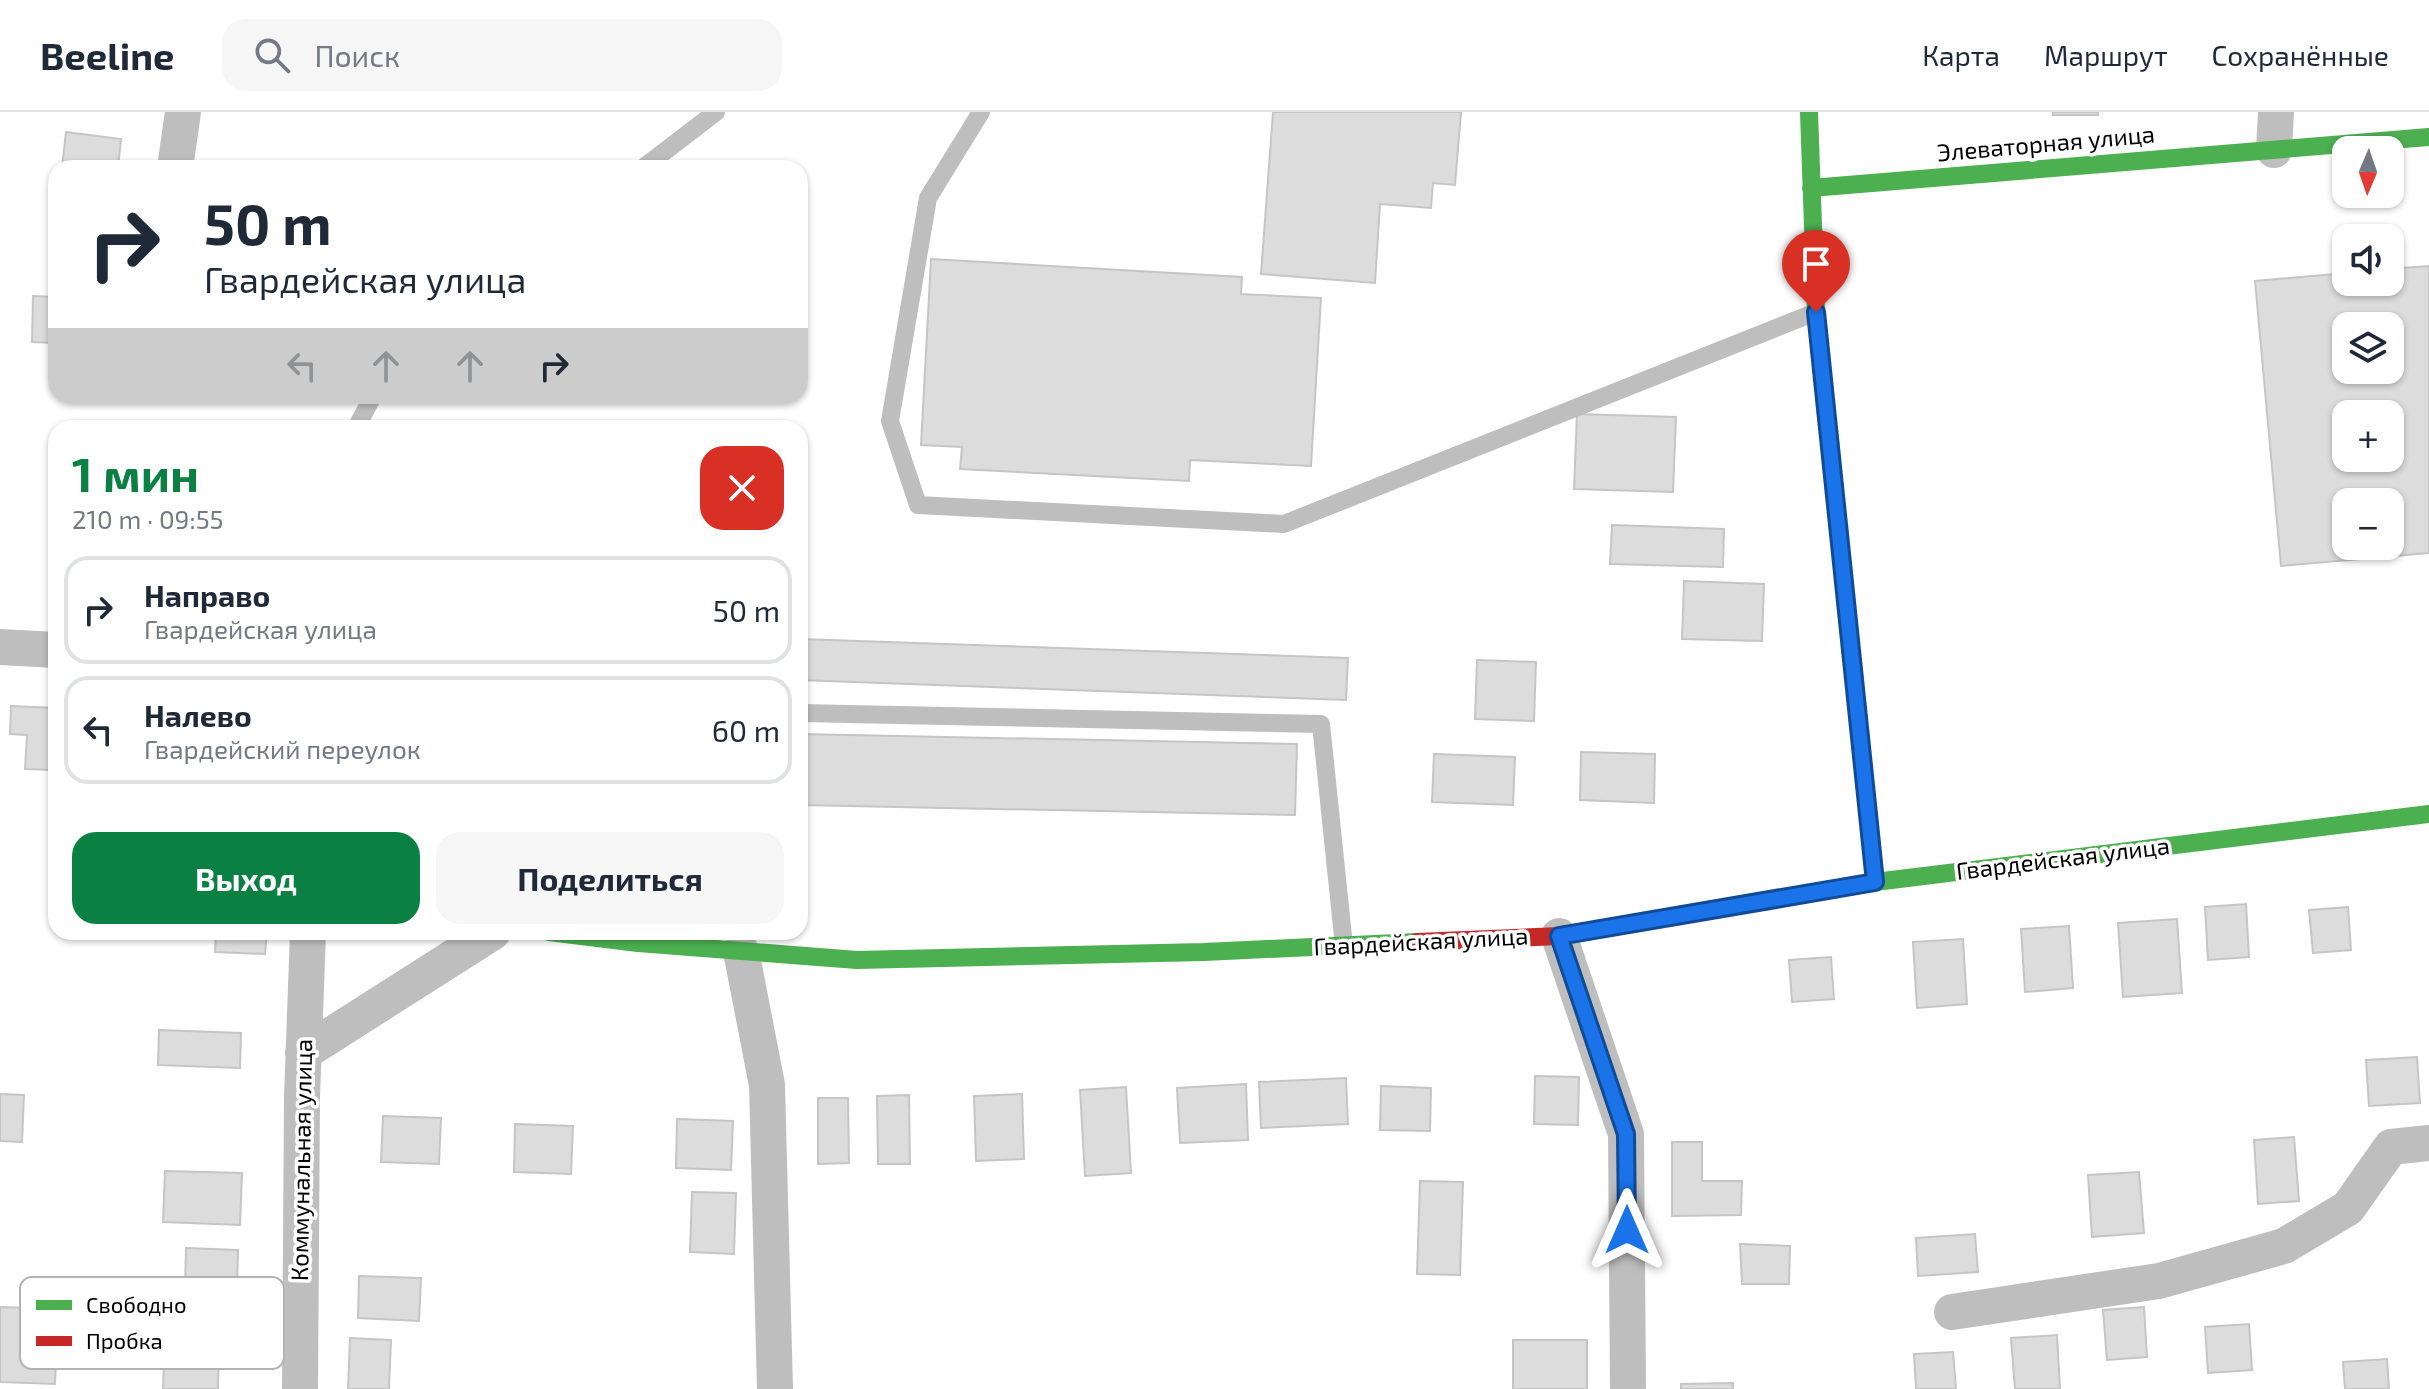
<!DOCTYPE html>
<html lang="ru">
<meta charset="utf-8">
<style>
:root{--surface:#fff;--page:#f6f6f7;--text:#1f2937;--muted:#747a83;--line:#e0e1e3;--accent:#0b8043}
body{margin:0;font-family:"Exo 2",sans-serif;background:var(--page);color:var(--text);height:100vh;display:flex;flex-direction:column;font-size:30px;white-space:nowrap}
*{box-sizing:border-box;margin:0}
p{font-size:26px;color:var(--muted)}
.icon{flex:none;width:44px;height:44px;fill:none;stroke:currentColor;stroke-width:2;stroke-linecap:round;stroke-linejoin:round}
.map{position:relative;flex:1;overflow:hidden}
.details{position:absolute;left:48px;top:308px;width:760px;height:520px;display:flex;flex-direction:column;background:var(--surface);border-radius:24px;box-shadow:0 2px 6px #0004}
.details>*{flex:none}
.top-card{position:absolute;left:48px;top:48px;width:760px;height:244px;border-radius:24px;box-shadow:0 2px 6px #0004;background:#fff;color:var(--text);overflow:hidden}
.needle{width:52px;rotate:182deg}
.buttons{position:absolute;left:2332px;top:24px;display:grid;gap:16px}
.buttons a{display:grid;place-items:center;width:72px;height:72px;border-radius:16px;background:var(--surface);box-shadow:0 2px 6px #0004;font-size:40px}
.pin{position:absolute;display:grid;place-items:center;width:68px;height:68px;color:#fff;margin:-82px -34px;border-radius:50% 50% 50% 0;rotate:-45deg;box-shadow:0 0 8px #0007}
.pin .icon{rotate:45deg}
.me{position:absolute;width:88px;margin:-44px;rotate:0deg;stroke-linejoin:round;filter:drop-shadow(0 0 6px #0008)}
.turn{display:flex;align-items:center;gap:28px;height:168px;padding:0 24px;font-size:36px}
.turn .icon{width:104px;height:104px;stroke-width:2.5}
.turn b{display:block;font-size:56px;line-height:68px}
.lanes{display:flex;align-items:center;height:76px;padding:0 24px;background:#0003;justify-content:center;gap:40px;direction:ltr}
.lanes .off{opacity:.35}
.round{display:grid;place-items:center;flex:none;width:84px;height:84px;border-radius:24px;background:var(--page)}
.head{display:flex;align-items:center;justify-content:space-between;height:136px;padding:0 24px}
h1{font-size:48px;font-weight:700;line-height:60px;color:var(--accent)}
.cta{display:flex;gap:16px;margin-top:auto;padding:16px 24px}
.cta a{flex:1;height:92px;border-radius:24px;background:var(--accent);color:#fff;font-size:32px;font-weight:700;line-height:92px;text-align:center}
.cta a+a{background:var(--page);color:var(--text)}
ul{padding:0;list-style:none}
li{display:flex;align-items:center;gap:24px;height:108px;margin:0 16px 12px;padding:0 8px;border:4px solid var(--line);border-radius:24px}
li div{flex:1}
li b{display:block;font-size:30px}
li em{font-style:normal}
header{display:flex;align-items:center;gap:48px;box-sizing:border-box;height:112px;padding:0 40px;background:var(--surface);border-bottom:2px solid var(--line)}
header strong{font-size:38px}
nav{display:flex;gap:44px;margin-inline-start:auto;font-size:28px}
.search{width:560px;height:72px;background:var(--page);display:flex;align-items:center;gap:20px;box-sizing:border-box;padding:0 28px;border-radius:24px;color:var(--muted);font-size:30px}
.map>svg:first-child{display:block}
.building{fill:#dcdcdc;stroke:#c5c5c5;stroke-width:2;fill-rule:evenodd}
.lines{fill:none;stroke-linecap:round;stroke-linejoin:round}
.lane{stroke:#bebebe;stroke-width:18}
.street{stroke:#bebebe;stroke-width:36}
.fast{stroke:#4caf50;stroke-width:18}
.jam{stroke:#c62828;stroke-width:18}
.route-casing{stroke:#114b97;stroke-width:20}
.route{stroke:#1a73e8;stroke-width:14}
.labels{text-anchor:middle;stroke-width:7;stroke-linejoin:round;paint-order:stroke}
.street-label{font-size:24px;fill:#000;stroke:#fff}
.key{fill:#fff;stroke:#b2b2b2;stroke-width:2}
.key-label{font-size:22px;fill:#000}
</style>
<header>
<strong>Beeline</strong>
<div class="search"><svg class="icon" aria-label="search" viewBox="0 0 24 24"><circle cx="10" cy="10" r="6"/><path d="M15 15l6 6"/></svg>Поиск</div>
<nav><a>Карта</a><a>Маршрут</a><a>Сохранённые</a></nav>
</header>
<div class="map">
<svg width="2429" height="1277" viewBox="0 0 2429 1277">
<rect width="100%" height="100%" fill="#fff"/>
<path class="building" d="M1273 0H1461L1455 73 1433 71 1431 96 1380 92 1375 171 1261 162Z
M2053 0H2098V3H2053Z
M66 20 121 27 118 56H62Z
M931 147 1242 165 1241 182 1321 186 1311 354 1190 348 1189 369 960 357 962 335 921 333Z
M2429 154V441L2281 454 2255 169 2346 161V170H2390V157ZM2346 214H2390V258H2346ZM2346 302H2390V346H2346ZM2346 390H2390V434H2346Z
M33 184 56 185V231L32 230Z
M1577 302 1676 305 1673 380 1574 377Z
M1612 413 1724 417 1723 455 1610 452Z
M1684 469 1764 472 1762 529 1682 527Z
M800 527 1348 546 1346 588 800 568Z
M1477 548 1536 550 1534 609 1475 607Z
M11 594 56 596 53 658 25 657 27 623 10 622Z
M800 622 1297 632 1295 703 800 693Z
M1581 640 1655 642 1654 691 1580 688Z
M1434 642 1515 645 1513 693 1432 690Z
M2246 792 2249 845 2208 848 2205 795Z
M2348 795 2351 838 2313 841 2309 798Z
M2177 807 2182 881 2123 885 2118 811Z
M2069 814 2073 876 2025 880 2021 817Z
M216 820H267L265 842 215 840Z
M1963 827 1967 892 1917 896 1913 830Z
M1831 845 1834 887 1792 890 1789 848Z
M159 918 241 921 240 956 158 953Z
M2417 945 2420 991 2369 994 2366 948Z
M1535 964 1579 965 1578 1013 1534 1012Z
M1346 966 1348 1012 1261 1016 1259 970Z
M1246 972 1248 1028 1180 1031 1177 976Z
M1381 974 1431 976 1430 1019 1380 1018Z
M1126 975 1131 1061 1085 1064 1080 978Z
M0 982 24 983 22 1030 0 1029Z
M1022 982 1024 1047 976 1049 974 984Z
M909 983 910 1052H878L877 984Z
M818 986H848L849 1051 818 1052Z
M383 1004 441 1006 439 1052 381 1050Z
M677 1007 733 1009 731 1058 676 1056Z
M515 1012 573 1014 571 1062 514 1060Z
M2294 1025 2299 1089 2258 1092 2254 1028Z
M1672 1030H1702V1069H1742L1741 1103 1672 1104Z
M165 1059 242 1061 240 1113 163 1110Z
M2139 1060 2144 1121 2092 1125 2088 1063Z
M1420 1069 1463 1070 1460 1163 1417 1162Z
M692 1080 736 1081 734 1142 690 1140Z
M1975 1122 1978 1160 1918 1164 1916 1126Z
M1740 1132 1790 1134 1789 1172H1742Z
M186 1136 238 1138 237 1178 185 1176Z
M359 1164 421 1166 419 1209 358 1206Z
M0 1195 58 1197 55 1272 0 1270Z
M2144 1195 2147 1245 2107 1248 2103 1198Z
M2249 1212 2252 1258 2208 1261 2205 1215Z
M2057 1223 2060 1277H2015L2011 1226Z
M165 1225 219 1228 218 1277H163Z
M350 1226 391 1228 389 1277H348Z
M1513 1228H1587V1277H1513Z
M1953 1240 1956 1277H1916L1914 1242Z
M2387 1247 2389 1277H2345L2343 1250Z
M1733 1271V1277H1681V1272Z"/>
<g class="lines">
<path class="lane" d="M981 0 928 86 890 309 918 393 1284 412 1816 200
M643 56 716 0
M356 316 373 284
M800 601 1321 612 1344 834"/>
<path class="street" d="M2274 38 2276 0
M175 56 183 0
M0 535 56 538
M1559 824 1626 1022 1628 1277
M741 839 767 973 775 1277
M303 941 493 820
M1952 1200 2159 1169 2284 1134 2348 1096 2391 1035 2429 1031
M300 1277 302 985 308 820"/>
<path class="fast" d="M1809 0 1816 200 1863 653
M1811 76 2429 25
M1727 795 1875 770 2429 702
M549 820 638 831 857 848 1204 840 1417 830"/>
<path class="jam" d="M1863 653 1875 770
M1417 830 1559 824 1727 795"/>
</g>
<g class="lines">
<g class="route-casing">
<path id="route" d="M1627 1118 1626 1022 1559 824 1875 770 1816 200"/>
</g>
<use href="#route" class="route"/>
</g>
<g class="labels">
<g class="street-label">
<text transform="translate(2046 32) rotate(-5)" y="8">Элеваторная улица</text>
<text transform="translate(2063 747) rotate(-7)" y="8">Гвардейская улица</text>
<text transform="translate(1421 830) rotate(-3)" y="8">Гвардейская улица</text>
<text transform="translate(302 1048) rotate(-89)" y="8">Коммунальная улица</text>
</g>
</g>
<rect x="20" y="1165" width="264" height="92" rx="12" class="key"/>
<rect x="36" y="1188" width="36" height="10" fill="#4caf50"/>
<rect x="36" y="1224" width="36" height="10" fill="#c62828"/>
<g class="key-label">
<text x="86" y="1201">Свободно</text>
<text x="86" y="1237">Пробка</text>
</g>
</svg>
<div class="buttons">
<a><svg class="needle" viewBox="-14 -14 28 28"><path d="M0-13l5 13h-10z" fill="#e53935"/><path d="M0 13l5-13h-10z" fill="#747a83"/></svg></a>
<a><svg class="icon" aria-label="sound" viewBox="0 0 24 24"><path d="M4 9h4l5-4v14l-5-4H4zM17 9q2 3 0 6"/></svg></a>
<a><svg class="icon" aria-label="layers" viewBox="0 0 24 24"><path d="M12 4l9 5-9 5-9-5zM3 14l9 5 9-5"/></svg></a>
<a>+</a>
<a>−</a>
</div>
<div class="pin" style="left:1816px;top:200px;background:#d93025"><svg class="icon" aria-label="arrive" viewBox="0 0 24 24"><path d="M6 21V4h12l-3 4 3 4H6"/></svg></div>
<svg class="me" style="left:1627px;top:1118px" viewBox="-20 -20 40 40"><path d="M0-17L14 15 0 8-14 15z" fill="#1a73e8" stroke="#fff" stroke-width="4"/></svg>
<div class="top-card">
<div class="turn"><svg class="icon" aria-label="right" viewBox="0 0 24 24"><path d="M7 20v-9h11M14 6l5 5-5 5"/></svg><div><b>50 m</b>Гвардейская улица</div></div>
<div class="lanes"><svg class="icon off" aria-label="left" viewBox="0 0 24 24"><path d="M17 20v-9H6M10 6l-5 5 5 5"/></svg><svg class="icon off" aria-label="ahead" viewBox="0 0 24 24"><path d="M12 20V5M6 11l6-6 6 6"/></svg><svg class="icon off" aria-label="ahead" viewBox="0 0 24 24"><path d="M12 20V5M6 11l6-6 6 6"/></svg><svg class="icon" aria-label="right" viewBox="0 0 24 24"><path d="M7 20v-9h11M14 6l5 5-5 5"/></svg></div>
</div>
<section class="details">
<div class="head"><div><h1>1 мин</h1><p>210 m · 09:55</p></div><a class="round" style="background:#d93025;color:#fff"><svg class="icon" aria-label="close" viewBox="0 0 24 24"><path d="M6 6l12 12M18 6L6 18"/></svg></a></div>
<ul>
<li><svg class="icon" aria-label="right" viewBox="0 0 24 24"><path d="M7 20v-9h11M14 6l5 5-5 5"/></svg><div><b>Направо</b><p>Гвардейская улица</p></div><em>50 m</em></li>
<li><svg class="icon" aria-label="left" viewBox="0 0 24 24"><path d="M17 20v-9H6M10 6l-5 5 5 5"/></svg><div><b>Налево</b><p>Гвардейский переулок</p></div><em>60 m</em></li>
</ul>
<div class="cta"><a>Выход</a><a>Поделиться</a></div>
</section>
</div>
